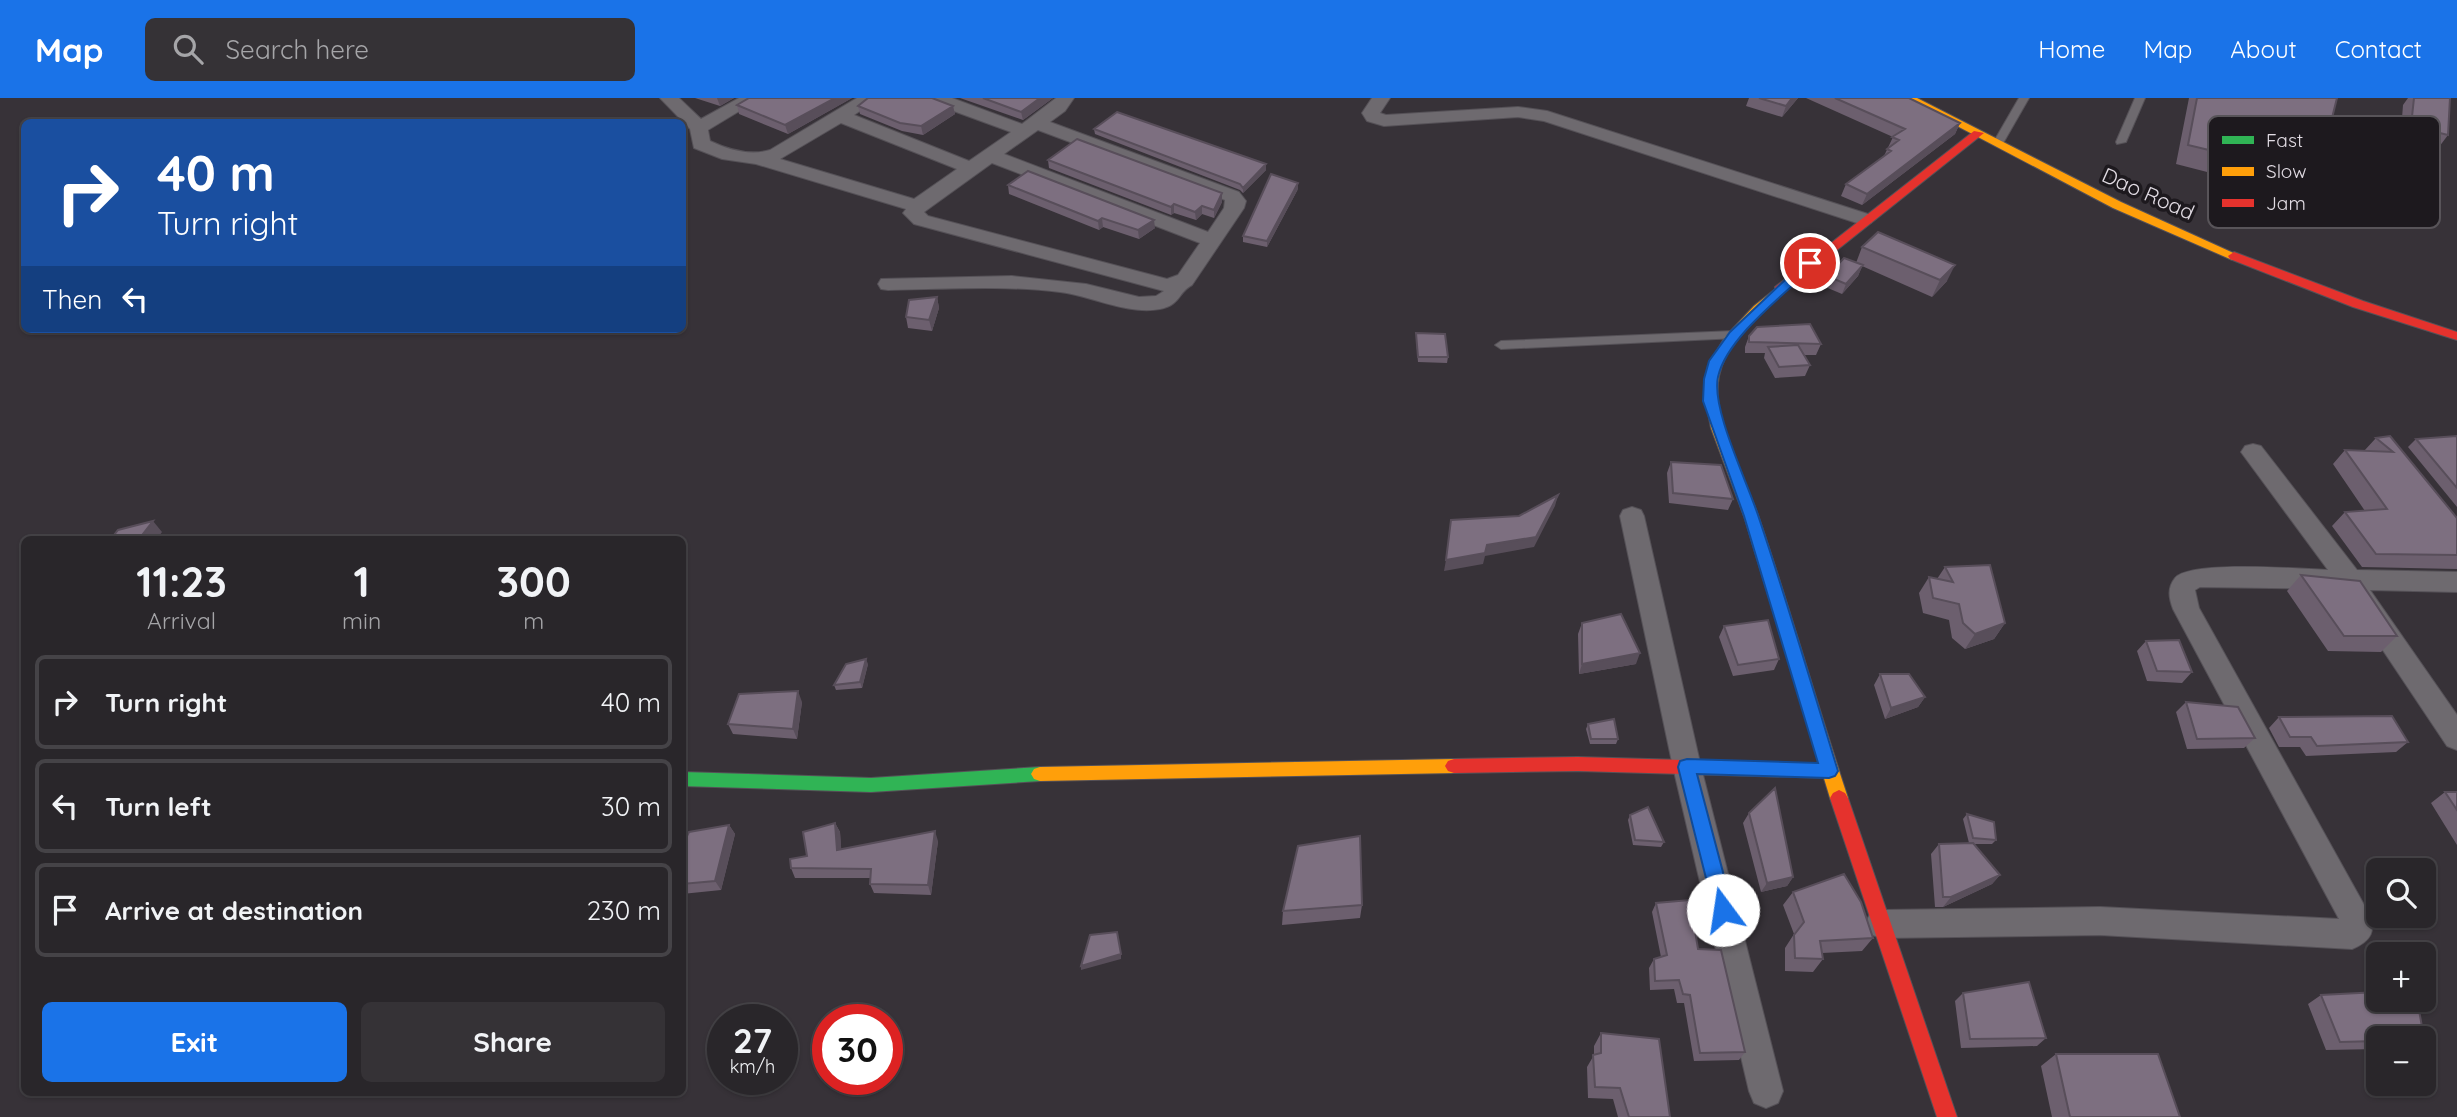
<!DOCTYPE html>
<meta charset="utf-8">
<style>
:root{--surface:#29262a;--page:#353236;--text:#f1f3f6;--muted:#a5a5a8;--line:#454347;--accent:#1a73e8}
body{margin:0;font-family:Quicksand,sans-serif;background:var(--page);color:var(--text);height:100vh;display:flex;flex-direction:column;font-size:26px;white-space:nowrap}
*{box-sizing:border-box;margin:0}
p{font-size:23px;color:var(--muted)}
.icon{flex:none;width:38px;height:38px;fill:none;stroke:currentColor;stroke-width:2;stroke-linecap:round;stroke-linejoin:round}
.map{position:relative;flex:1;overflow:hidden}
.panel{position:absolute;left:21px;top:438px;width:665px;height:560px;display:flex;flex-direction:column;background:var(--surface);border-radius:10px;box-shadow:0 2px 5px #0004,0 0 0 2px var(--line)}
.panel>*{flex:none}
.guide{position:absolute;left:21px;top:21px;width:665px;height:214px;border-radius:10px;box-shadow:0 2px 5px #0004,0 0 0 2px var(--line);background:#1a4fa0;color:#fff;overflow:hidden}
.tools{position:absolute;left:2366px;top:760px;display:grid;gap:14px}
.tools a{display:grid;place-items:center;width:70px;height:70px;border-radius:10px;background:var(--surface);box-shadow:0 2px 5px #0004,0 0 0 2px var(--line);font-size:35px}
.speed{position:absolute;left:707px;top:906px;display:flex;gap:14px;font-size:35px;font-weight:700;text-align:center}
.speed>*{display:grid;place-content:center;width:91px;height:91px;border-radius:50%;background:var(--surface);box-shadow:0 2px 5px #0004,0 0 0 2px var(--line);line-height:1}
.speed small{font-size:18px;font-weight:400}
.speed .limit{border:10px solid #d22;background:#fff;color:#111}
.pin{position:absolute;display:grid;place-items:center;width:60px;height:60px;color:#fff;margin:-30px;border:4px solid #fff;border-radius:50%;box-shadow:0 2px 7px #0007}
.me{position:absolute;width:77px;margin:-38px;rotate:346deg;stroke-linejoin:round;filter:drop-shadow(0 0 5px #0008)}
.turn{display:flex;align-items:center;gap:24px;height:147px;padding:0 21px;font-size:32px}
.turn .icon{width:91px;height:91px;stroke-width:2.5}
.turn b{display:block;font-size:49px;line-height:60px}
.then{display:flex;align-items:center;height:66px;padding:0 21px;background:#0003;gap:14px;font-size:26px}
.eta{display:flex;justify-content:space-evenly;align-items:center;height:119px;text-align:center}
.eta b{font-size:42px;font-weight:800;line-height:49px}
.action{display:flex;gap:14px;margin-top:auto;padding:14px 21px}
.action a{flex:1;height:80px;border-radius:10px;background:var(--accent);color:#fff;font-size:28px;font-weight:800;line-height:80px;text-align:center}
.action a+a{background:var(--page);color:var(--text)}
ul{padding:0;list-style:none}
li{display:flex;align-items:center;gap:21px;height:94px;margin:0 14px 10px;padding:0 7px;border:4px solid var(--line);border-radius:10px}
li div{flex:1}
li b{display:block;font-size:26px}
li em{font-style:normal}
header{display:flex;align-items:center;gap:42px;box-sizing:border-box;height:98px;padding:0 35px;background:var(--accent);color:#fff}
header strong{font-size:33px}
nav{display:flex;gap:38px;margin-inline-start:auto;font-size:24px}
.search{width:490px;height:63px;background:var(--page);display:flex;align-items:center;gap:18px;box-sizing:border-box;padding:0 24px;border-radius:10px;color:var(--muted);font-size:26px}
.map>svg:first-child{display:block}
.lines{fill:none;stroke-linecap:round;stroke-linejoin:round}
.lane-casing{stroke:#555157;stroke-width:2}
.street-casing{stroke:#555157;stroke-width:2}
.fast-casing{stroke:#555157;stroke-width:2}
.slow-casing{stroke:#555157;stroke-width:2}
.jam-casing{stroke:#555157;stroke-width:2}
.lane{fill:#6e6a6f;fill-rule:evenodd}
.street{fill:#6e6a6f;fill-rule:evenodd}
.fast{fill:#30b455;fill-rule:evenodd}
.slow{fill:#ff9f0a;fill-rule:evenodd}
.jam{fill:#e5322d;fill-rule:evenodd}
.wall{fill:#6c5f6e}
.shaded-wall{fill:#584e5a}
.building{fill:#7d6f80;stroke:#584e5a;stroke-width:2}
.route{fill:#1a73e8;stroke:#114b97;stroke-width:2}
.labels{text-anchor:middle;stroke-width:7;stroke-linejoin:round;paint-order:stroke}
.far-street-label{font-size:21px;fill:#e2dce4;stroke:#1d191e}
.key{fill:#1d191e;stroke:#585459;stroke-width:2}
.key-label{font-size:19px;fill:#e2dce4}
</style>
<header>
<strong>Map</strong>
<div class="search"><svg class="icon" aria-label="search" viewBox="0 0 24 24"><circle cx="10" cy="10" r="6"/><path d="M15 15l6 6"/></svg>Search here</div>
<nav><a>Home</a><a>Map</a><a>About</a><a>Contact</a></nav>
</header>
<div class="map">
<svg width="2457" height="1019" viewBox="0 0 2457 1019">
<rect width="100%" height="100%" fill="#373238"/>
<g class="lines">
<g class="lane-casing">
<path id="lane" d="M2019 0H2029L2002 47H1994L1993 45Z
M2135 0H2145L2126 44 2117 46 2116 44Z
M1734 233 1740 237 1738 240 1501 251 1495 247 1501 243Z"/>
</g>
<g class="street-casing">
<path id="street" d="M660 0H679L701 21 739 0H761L708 32 710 43C729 52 750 58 770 52L857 0H879L854 17 969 63 1011 34 929 4 926 0H952L1022 26 1056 0H1074L1065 13 1050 24 1239 94 1246 103 1244 110 1192 187C1178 194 1181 207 1160 211 1127 217 1092 198 1060 194 1003 187 945 191 888 192L881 191 878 186 881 181 1012 178 1086 186 1139 199 1156 198 1164 193 914 126 903 115 906 111 756 66 722 61 694 50 690 31ZM841 25 957 71 914 101 780 61ZM1038 32 1225 102 1224 110 1208 134 1004 56ZM992 65 1200 145 1178 177 1167 181 928 118 924 114Z
M1372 0H1390L1380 15 1386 17 1518 9 1547 13 1871 117 1874 121 1871 125H1857L1544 23 1518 19 1384 28 1367 23 1362 15Z
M2253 346 2261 348 2357 472 2457 474V494L2370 492 2457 617V652L2447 648 2342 491 2200 489 2195 492 2199 510 2368 814C2377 833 2371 843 2352 851L2100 837 1881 840 1870 836 1865 826 1870 816 1881 812 2100 809 2339 821 2173 511C2169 500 2167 490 2175 480 2190 462 2302 471 2328 472L2241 354 2245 348Z
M1632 409 1641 412 1644 418 1701 669 1783 993 1778 1005 1766 1010 1754 1005 1749 993 1673 669 1620 418 1623 412Z"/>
</g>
<g class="fast-casing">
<path id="fast" d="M1040 669 1046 671 1049 676 1046 681 1040 683 871 694 682 688V674L871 680Z"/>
</g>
<g class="slow-casing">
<path id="slow" d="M1904 0H1917L2121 104 2240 158 2234 162 2230 161 2113 110Z
M1779 188 1783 189V195C1759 218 1726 243 1719 278 1710 322 1745 379 1759 420 1791 513 1817 607 1848 700L1845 705 1839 708 1833 705 1830 700 1745 421 1711 330 1704 294 1709 266 1725 239 1754 208Z
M1454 661 1460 663 1463 668 1460 673 1454 675 1040 683 1034 681 1031 676 1034 671 1040 669Z"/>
</g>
<g class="jam-casing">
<path id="jam" d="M1974 33 1984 35 1783 195H1775V189Z
M2234 154 2363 203 2457 234V242L2353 209 2230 161 2228 158Z
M1578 659 1829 666 1835 668 1838 673 1835 678 1829 680 1578 673 1454 675 1448 673 1445 668 1448 663 1454 661Z
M1839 692 1845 695 1848 700 1957 1019H1937L1830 700 1833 695Z"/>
</g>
<use href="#lane" class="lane"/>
<use href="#street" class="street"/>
<use href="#fast" class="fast"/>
<use href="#slow" class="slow"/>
<use href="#jam" class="jam"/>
</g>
<path class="wall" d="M695 0H734L720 8Z
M852 0 788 36 739 16 737 7Z
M960 0H1053L1023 22Z
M1749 0H1798L1782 19 1746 8Z
M1806 0H1909L1960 25 1955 36 1862 107 1841 98 1846 86 1884 58 1893 39Z
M2189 0H2337L2325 48 2312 68 2261 54 2259 64 2246 84 2176 66Z
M2408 0H2450L2448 37 2436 53 2420 49V67L2408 83 2359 71 2361 42 2372 26 2401 33 2403 7Z
M858 8H953L955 16 923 37 902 33 860 16Z
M1094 31 1266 66V72L1243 95 1240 92 1095 36Z
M1048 62 1222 95V104L1214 120 1202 116 1196 122 1174 115 1171 117 1049 70Z
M1008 87 1155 130 1139 141 1103 129 1099 132 1009 96Z
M1298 91 1267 149 1243 144V138Z
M1862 149 1947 183 1932 199 1862 168 1858 178 1842 196 1823 188 1827 178 1856 165Z
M937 199 939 210 932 233 908 230 906 219Z
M1416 235 1448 259 1447 265 1418 264 1416 241Z
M1749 238 1821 246 1816 257H1804L1810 267 1805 278 1775 280 1764 260 1765 255H1745V249Z
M2390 338 2457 420V471L2362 469 2332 428 2345 414 2365 413 2333 366 2345 352 2364 353 2376 340Z
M2457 338V409L2408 349 2416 341Z
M1671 364 1733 401 1728 412 1669 405 1667 375Z
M1945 469 2005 525 1994 541 1965 551 1952 540 1949 522 1923 515 1919 495 1929 479 1937 481Z
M2301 477 2397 538 2381 554 2328 553 2287 493Z
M1582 525 1636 566 1579 576 1578 536Z
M1724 528 1779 561 1774 572 1733 578 1719 539Z
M2146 543 2192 574 2182 585 2147 583 2137 553Z
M868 566 862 590 836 592 834 587Z
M1880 576 1925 599 1918 609 1885 621 1874 587Z
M802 604 797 641 733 636 728 626Z
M2186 604 2255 640 2244 650 2187 651 2176 614Z
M2279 619 2408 644 2396 654 2306 658 2300 649H2279L2269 630Z
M1588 626 1618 641 1616 646H1590L1586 631Z
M2445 694H2457V747L2431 705Z
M1749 715 1793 779 1787 788 1761 794 1743 725Z
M1967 716 1996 742 1992 746H1973L2000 777 1992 786 1943 809H1935L1931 756 1939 746 1969 745 1963 721Z
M1630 717 1664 744 1661 749 1633 747 1628 722Z
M835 725 840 734 841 751 938 743 931 797 874 795 870 786V780H795L791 770 807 758Z
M729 727 735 736 721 792 682 796V748Z
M1793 794 1873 840 1862 853 1822 855 1823 861 1813 874 1785 873V850L1794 836 1783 807Z
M1656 805 1698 851 1745 954 1739 962 1694 963 1684 905H1677L1674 891 1650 892 1649 870 1654 861 1661 859 1652 814Z
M1362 807 1360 820 1282 827 1283 813Z
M1963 895 2046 940 2037 948 1961 950 1955 903Z
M2321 897 2378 940V951L2326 952 2308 906Z
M1601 935 1670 1019H1618L1613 1001 1588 1000 1587 969 1594 957V948Z
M2056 956 2180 1019H2052L2041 968Z"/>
<path class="shaded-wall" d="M717 0H734L720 8Z
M835 0H852L788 36 785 27Z
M1040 0H1053L1023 22 1021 14Z
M1792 0H1798L1782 19 1786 8Z
M953 8 955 16 923 37 921 28Z
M1960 25 1955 36 1862 107 1867 96Z
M1266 66V72L1243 95V90Z
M1298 85V91L1267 149V143Z
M1222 95V104L1214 120V112Z
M1174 106V115L1171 117V109Z
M1202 108V116L1196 122 1195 114Z
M1102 120 1103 129 1099 132 1098 123Z
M1154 122 1155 130 1139 141 1138 132Z
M1863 167 1858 178 1842 196 1846 186Z
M1955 167 1947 183 1932 199 1940 182Z
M937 199 939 210 932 233 929 222Z
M1558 397 1555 408 1534 449 1485 458 1483 466 1444 473 1446 462 1487 447Z
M153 423 162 434 157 441H139Z
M2005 525 1994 541 1965 551 1975 536Z
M1640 555 1636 566 1579 576 1582 566Z
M866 561 868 566 862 590 860 584Z
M798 593 802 604 797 641 793 631Z
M1925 599 1918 609 1885 621 1891 610Z
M835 725 840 734 842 761 837 752Z
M729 727 735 736 721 792 715 783Z
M935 733 938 743 931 797 928 787Z
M2000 777 1992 786 1943 809 1951 799Z
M1793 779 1787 788 1761 794 1767 785Z
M1121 856V861L1081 872V868Z"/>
<path class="building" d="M749 0H835L785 27 737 7Z
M868 0H932L953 8 921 28 900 25 858 8Z
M983 0H1040L1021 14Z
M1759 0H1792L1786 8Z
M1835 0H1909L1960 25 1867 96 1846 86 1891 53 1887 51 1899 42 1892 39 1905 31Z
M2197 0H2337L2325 48 2264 32 2259 64 2188 47Z
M2414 0H2450L2448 37 2411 28Z
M1117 14 1266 66 1243 90 1240 86 1094 31Z
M1077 41 1222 95 1214 112 1202 108 1195 114 1174 106 1171 109 1048 62Z
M1028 73 1154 122 1138 132 1102 120 1098 123 1008 87Z
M1271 76 1298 85 1267 143 1243 138Z
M1878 134 1955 167 1940 182 1862 149Z
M1844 160 1863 167 1846 186 1827 178Z
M937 199 929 222 906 219 909 202Z
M1810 226 1821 246 1749 244V238L1757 229Z
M1416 235 1445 236 1448 259H1418Z
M1798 247 1810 267 1779 269 1768 249Z
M2390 338 2457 420V457L2376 456 2345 414 2387 411 2345 352 2393 354 2376 340Z
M2457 338V390L2416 341Z
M1671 364 1721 367 1733 401 1673 395Z
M1558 397 1536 439 1487 447 1485 455 1446 462 1451 422 1519 418Z
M153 423 139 441H111L118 432Z
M1990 467 2005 525 1975 536 1963 525 1959 506 1933 500 1929 479 1953 484 1945 469Z
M2301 477 2360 483 2397 538H2344Z
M1621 516 1640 555 1582 566V525Z
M1768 522 1779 561 1738 567 1724 528Z
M2179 542 2192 574 2157 573 2146 543Z
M866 561 860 584 834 587 846 566Z
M1880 576H1909L1925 599 1891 610Z
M798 593 793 631 728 626 739 596Z
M2186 604 2238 609 2255 640 2197 641Z
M2392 618 2408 644 2317 648 2311 639H2290L2279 619Z
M1614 621 1618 641H1591L1588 626Z
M1775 690 1793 779 1767 785 1749 715Z
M2445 694H2457V712Z
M1648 709 1664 744 1635 742 1630 717Z
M1967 716 1994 724 1996 742 1973 740Z
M835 725 837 752 935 733 928 787 870 786 871 771 791 770 790 761 807 758 803 734Z
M729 727 715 783 682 786V748L689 734Z
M1360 738 1362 807 1283 813 1298 748Z
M1973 745 2000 777 1951 799H1943L1939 746Z
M1844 776 1861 804 1873 840 1820 843 1823 861 1795 860 1794 837 1804 824 1793 794Z
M1690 802 1698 851 1721 852 1745 954 1700 955 1690 897 1683 896 1679 882 1655 883 1654 861 1667 857 1656 805Z
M1117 834 1121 856 1081 868 1090 837Z
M2029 884 2046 940 1970 941 1963 895Z
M2378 894V901H2417L2424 940H2378V943L2340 944 2321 897Z
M1601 935 1659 941 1670 1019H1629L1620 990 1595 989 1593 957 1601 955Z
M2056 956H2158L2180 1019H2070Z"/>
<path class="route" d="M1810 161 1816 165 1814 168C1785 196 1727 239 1718 279 1711 311 1748 385 1759 420 1787 503 1812 588 1838 673L1835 678 1829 680 1697 676 1733 812 1730 818 1723 821 1717 818 1714 812 1678 669 1680 663 1687 661 1818 665 1744 418 1703 303 1704 281 1709 263 1730 234 1805 163Z"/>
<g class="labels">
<g class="far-street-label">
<text transform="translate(2148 96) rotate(24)" y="7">Dao Road</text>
</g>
</g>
<rect x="2208" y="18" width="232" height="112" rx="10" class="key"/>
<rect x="2222" y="38" width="32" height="8" fill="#30b455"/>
<rect x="2222" y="69" width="32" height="9" fill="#ff9f0a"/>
<rect x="2222" y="101" width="32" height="8" fill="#e5322d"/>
<g class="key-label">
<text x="2266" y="49">Fast</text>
<text x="2266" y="80">Slow</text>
<text x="2266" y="112">Jam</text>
</g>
</svg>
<div class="tools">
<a><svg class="icon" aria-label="search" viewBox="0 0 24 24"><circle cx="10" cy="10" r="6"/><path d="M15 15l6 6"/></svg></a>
<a>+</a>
<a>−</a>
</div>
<div class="speed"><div>27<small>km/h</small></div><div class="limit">30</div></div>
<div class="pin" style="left:1810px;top:165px;background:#d93025"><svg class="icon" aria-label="arrive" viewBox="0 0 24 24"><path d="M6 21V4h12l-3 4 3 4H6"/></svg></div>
<svg class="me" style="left:1723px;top:812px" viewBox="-20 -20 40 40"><circle r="19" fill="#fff"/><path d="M0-13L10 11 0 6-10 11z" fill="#1a73e8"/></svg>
<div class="guide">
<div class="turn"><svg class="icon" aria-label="right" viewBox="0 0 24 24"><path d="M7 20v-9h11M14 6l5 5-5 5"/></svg><div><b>40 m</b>Turn right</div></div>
<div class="then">Then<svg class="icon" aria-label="left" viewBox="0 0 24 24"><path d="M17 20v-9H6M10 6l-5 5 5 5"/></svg></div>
</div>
<section class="panel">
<div class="eta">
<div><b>11:23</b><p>Arrival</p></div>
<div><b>1</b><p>min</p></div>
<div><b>300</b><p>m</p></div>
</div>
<ul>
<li><svg class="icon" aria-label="right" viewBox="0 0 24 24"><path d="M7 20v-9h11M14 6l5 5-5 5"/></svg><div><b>Turn right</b></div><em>40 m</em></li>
<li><svg class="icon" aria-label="left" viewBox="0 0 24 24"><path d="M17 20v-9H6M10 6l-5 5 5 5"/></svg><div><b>Turn left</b></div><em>30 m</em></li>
<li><svg class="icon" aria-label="arrive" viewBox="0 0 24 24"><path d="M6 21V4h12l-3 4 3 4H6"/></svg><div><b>Arrive at destination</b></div><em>230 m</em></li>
</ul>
<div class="action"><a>Exit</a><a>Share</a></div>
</section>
</div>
